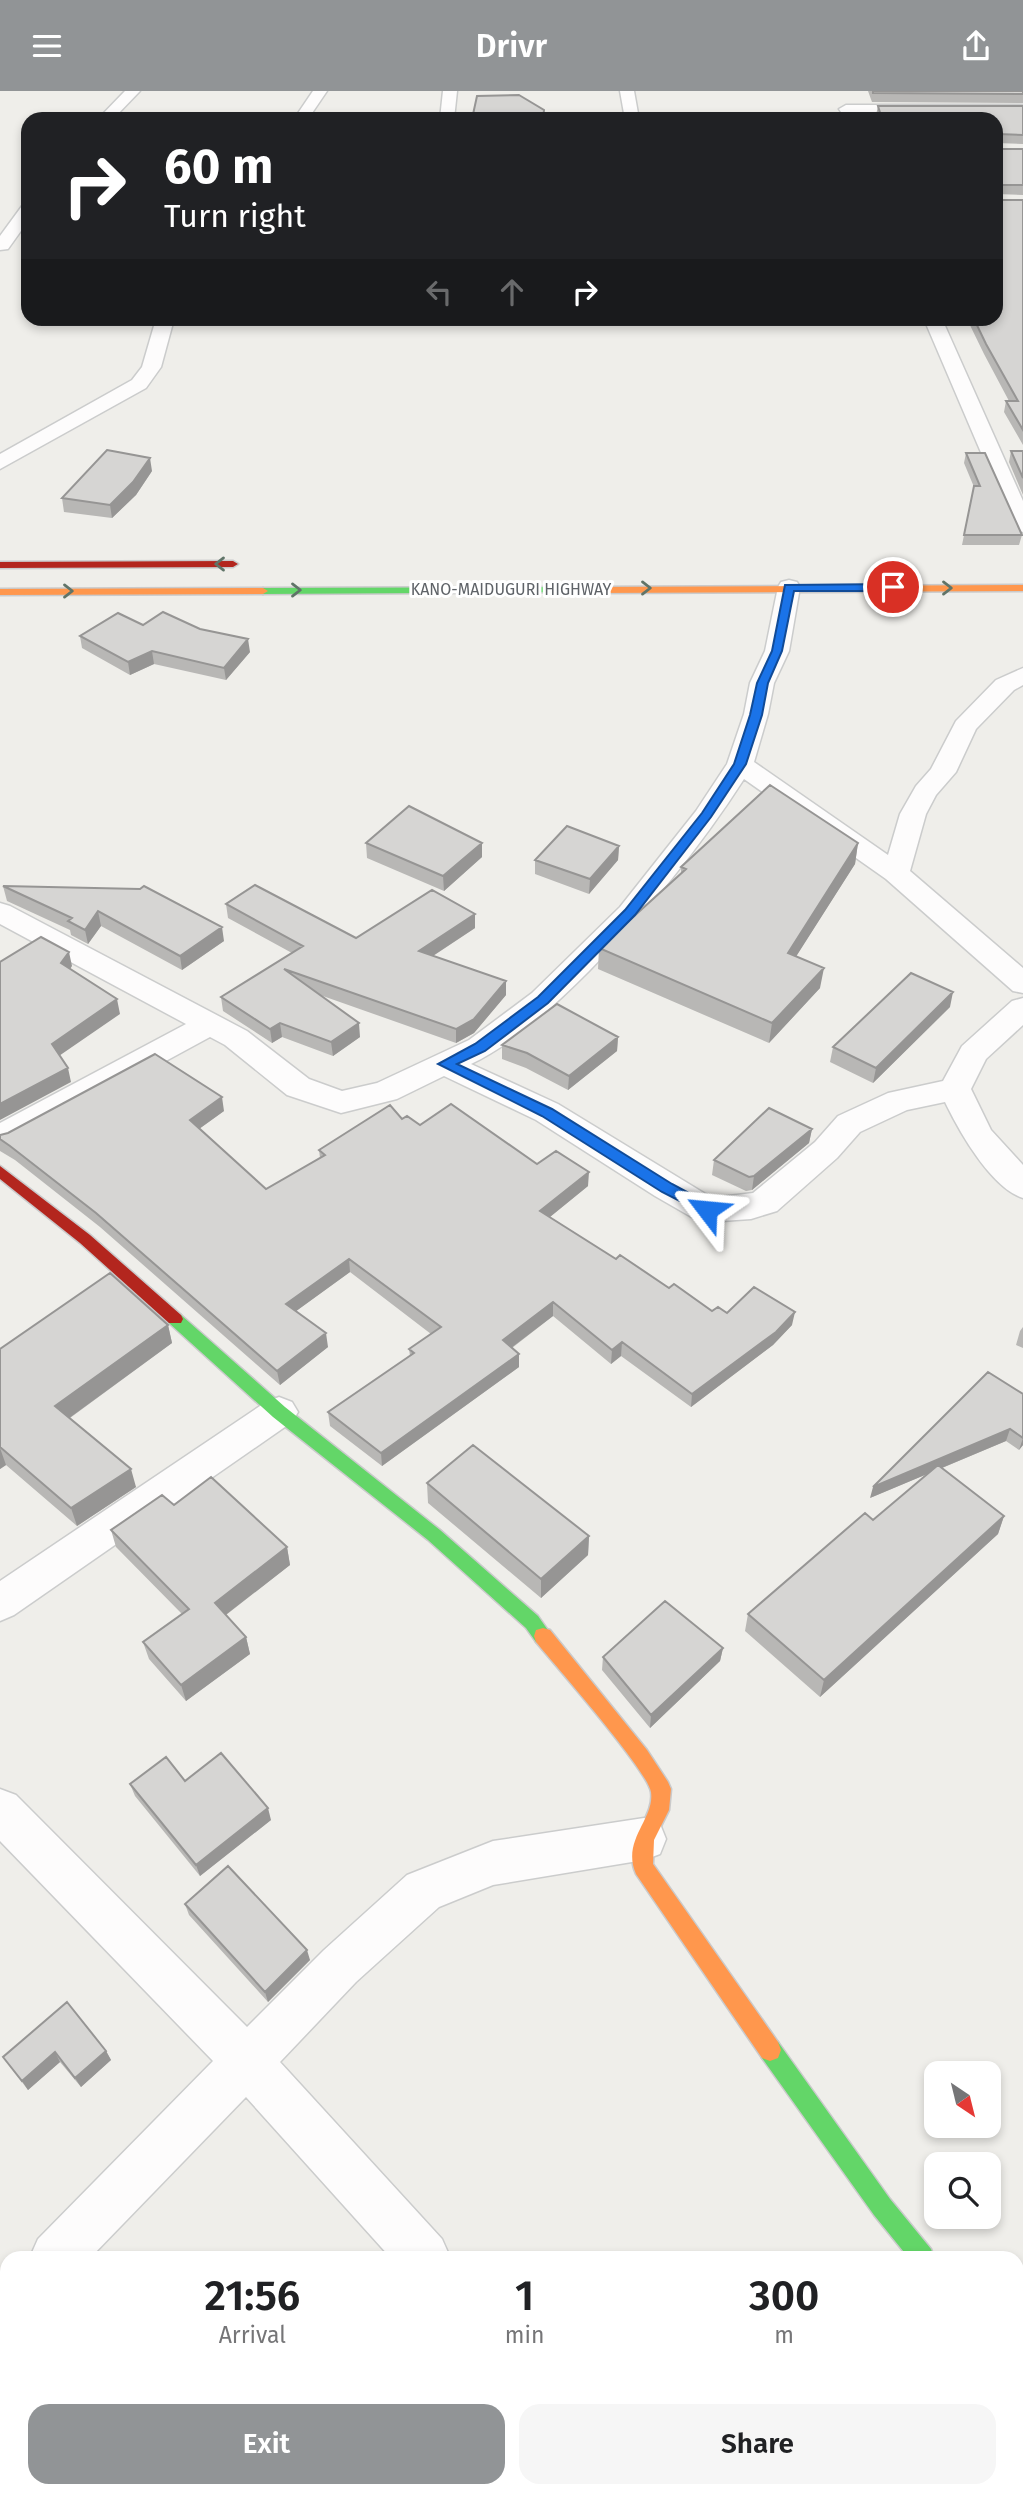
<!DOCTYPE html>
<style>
:root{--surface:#fff;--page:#f6f6f6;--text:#202124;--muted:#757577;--accent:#919496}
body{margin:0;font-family:"Fira Sans",sans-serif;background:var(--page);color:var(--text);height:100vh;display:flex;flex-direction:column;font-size:26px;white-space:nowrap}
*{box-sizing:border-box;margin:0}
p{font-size:23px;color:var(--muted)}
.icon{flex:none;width:38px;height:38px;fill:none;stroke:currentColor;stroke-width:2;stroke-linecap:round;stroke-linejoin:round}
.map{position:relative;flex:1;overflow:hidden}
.drawer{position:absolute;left:0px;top:2160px;width:1024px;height:247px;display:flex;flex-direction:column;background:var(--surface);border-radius:21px 21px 0 0;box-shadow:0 4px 10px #0003}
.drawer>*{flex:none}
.top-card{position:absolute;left:21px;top:21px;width:982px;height:214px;border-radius:21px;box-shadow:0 4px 10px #0003;background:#202124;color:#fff;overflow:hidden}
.needle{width:46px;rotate:145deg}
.tools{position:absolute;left:924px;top:1970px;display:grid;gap:14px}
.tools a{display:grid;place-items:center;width:77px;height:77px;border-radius:14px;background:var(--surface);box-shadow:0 4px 10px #0003;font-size:35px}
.pin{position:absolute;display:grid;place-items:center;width:60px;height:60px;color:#fff;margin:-30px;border:4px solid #fff;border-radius:50%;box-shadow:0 2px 7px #0007}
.me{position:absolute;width:77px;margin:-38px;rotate:299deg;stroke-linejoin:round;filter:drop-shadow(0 0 5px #0008)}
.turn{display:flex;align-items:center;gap:24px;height:147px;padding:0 28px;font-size:32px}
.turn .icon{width:91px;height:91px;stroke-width:2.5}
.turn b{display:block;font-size:49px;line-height:60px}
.lanes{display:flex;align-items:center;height:66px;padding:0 28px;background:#0003;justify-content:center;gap:35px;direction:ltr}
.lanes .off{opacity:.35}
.eta{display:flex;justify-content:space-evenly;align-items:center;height:119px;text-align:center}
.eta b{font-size:42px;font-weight:600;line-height:49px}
.primary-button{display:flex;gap:14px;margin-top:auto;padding:14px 28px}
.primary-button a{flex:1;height:80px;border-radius:21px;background:var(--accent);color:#fff;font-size:28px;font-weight:600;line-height:80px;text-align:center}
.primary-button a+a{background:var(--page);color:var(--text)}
header{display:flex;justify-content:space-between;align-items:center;height:91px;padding:0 28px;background:var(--accent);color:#fff;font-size:32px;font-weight:600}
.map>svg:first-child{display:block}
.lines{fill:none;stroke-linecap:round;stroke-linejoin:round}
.street-casing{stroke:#cbcccc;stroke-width:3}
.fast-casing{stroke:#cacacb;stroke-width:3}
.slow-casing{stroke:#cacacb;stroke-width:3}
.jam-casing{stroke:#cacacb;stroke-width:3}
.street{fill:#fdfcfc;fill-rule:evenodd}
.fast{fill:#63d668;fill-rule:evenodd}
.slow{fill:#ff974d;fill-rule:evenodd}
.jam{fill:#b3261e;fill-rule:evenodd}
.wall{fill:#b8b7b5}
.shaded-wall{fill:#969594}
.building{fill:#d6d5d3;stroke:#969594;stroke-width:2}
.oneway{stroke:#607468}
.route{fill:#1a73e8;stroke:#114b97;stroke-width:2}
.labels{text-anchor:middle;stroke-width:6;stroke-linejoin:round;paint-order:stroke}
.far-street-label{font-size:16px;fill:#5f6368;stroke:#fff}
</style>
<header><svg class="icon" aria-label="menu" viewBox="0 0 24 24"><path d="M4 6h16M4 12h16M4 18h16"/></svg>Drivr<svg class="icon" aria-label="share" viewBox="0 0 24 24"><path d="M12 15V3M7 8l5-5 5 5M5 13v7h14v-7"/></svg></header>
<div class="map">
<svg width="1023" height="2405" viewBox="0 0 1023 2405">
<rect width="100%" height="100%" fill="#efeeea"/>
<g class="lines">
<g class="street-casing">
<path id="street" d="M125 0H140L113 28H98Z
M313 0H327L308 28H294Z
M443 0H457L454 28H440Z
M620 0H634L639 28H625Z
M846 14H1023V22L841 21 839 18Z
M28 113V130L8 158 0 159V145L22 115Z
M156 228H174L161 276 146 297 0 378V363L132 289 142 276Z
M924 228H942L1023 410V441L1015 439 1012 434Z
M789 489 797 491 800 496 789 560 774 592 768 623 754 671 888 764 900 723 916 695 931 678 956 630 996 589 1023 577V594L1014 599 976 638 956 681 936 704 926 723 910 780 1023 877V902L1013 900 886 788 744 688C699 758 647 821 589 880 554 915 516 951 471 973L558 1013 712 1107 753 1102 815 1051 838 1025 888 1002 943 990 962 955 1012 910 1023 907V934L986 968 971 998 991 1039 1023 1074V1107C991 1097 959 1040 945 1011L907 1019 860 1041 837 1067 777 1120 751 1128 707 1131 695 1128 655 1105 536 1029 444 985 397 1008 341 1022 287 1004 225 954 210 946 11 1054 0 1057V1032L186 933 0 833V812L10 815 247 940 309 988 342 1000 377 992 469 949 532 902 620 816 696 720 727 673 744 623 750 592 765 560 778 496 781 491Z
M279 1306 292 1311 298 1321 292 1331 14 1524 0 1530V1490L266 1311Z
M0 1698 16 1704 247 1936 324 1859 407 1784 493 1750 644 1727 660 1733 666 1748 660 1763 644 1769 493 1794 439 1816 356 1891 280 1971 442 2148 450 2166H390L246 2006 91 2166H30L38 2148 213 1970 0 1750Z
M7 2191V2247L0 2250V2194Z
M1017 2271 1023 2274V2335L1017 2332Z"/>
</g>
<g class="fast-casing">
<path id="fast" d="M593 496 597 497V501L263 503 258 500 263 497Z
M175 1222 181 1224 285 1316 440 1439 538 1525 552 1545 550 1551 543 1553 536 1551 526 1537 428 1449 273 1326 169 1232 167 1228 169 1224Z
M770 1948 778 1951 890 2108 931 2158 934 2166H908L874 2124 762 1967 759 1959 762 1951Z"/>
</g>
<g class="slow-casing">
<path id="slow" d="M1023 494V500L593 502 588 499 593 496Z
M0 498 263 497 268 500 263 503 0 504Z
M543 1537 550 1539 647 1659 668 1691 671 1698 669 1719 654 1749 653 1773 778 1951 781 1959 778 1967 770 1970 762 1967 636 1783C621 1749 655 1728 651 1701 648 1680 555 1574 536 1551L534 1545 536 1539Z"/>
</g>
<g class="jam-casing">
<path id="jam" d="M0 471 233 470 238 473 233 476 0 477Z
M0 1075 90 1144 181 1224 183 1228 181 1232H169L80 1152 0 1088Z"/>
</g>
<use href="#street" class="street"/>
<use href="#fast" class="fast"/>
<use href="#slow" class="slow"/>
<use href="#jam" class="jam"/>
</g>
<path class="wall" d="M868 0H1023V12L872 11Z
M878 15H1023V53L996 52V28H878L876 24Z
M998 58H1023V104L996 103Z
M998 109H1023V354L1004 321 1006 310H1009L984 263 967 228H996Z
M1011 360H1023V404L1009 371Z
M966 362 1022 444 1019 454H962L974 396 964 372Z
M152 380 136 404 112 427 64 421 62 407Z
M143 534 250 561 226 589 154 573 130 584 82 557 80 545Z
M366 752 482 766 444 800 367 767Z
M858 752 855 773 796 865 820 897 769 952 598 878 599 857 681 783V776Z
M619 755 618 769 589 803 535 783V769Z
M3 795 224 850 182 879 101 835 88 853 71 844 70 839 7 810Z
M226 813 356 847 475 837 433 865 506 904 474 942 456 952 320 904 360 946 333 965 282 946 272 952 223 920 221 906 292 862 228 827Z
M950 916 873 992 830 971 833 956Z
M618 946 617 960 568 999 526 977 502 968V954Z
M224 1020 199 1038 266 1098 320 1067 319 1059 402 1028 537 1073 588 1095 550 1126 616 1168 712 1220 792 1234 773 1254 691 1316 621 1265 611 1273 553 1225 512 1257 519 1276 382 1375 330 1335 328 1321 410 1265 409 1258 431 1243 350 1181 296 1220 328 1256 280 1294 100 1136 15 1069 0 1060V1044Z
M812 1038 809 1052 752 1099 746 1100 712 1084 714 1069Z
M168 1234 172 1252 70 1327 136 1396 77 1435 6 1374 0 1378V1258Z
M1023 1236V1257L1016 1254 1020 1240Z
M1023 1303V1354L1019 1359 1006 1350 942 1377 1004 1425 998 1443 820 1606 745 1540 748 1523 873 1429 927 1383 870 1407Z
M427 1392 589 1445 588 1464 541 1507 428 1412Z
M174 1414 287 1456 290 1474 226 1524 246 1546 250 1563 186 1610 149 1568 143 1551 182 1523 116 1456 111 1439Z
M723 1557 720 1570 650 1637 602 1579 603 1566Z
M185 1690 271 1729 200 1785 135 1705 130 1693Z
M185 1813 310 1869 268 1911 189 1824Z
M106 1960 111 1969 81 1996 60 1971 28 1999 3 1966Z"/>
<path class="shaded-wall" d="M150 367 152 380 136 404 112 427 110 414Z
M248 548 250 561 226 589 224 577Z
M152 560 154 573 130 584 128 571Z
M482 752V766L444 800 443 785Z
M858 752 855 773 785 883 788 862Z
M619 755 618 769 589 803 590 788Z
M98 820 101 835 88 853 85 839Z
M475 823V837L419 874V860Z
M222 836 224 850 182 879 180 865Z
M69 861 72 875 65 886 61 872Z
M824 877 820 897 769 952 772 932Z
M506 890V904L474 942 456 952V938Z
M953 901 950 916 873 992 876 977Z
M117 908 120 923 56 967 52 953Z
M280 932 282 946 272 952 270 938Z
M359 932 360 946 333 965 331 951Z
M618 946 617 960 568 999 569 985Z
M68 977 71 991 0 1029V1013Z
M222 1006 224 1020 192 1043 190 1029Z
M812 1038 809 1052 752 1099 754 1085Z
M589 1081 588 1095 540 1134V1120Z
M349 1168 350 1181 288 1226 286 1213Z
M553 1211V1225L503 1263V1249Z
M795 1221 792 1234 773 1254 691 1316 692 1303Z
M168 1234 172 1252 61 1333 55 1315Z
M326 1242 328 1256 280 1294 277 1280Z
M622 1251 621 1265 611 1273 612 1259Z
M519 1263V1276L382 1375 381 1362Z
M1010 1338 1006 1350 870 1407 873 1396Z
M1023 1347V1354L1019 1359Z
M0 1357 6 1374 0 1378Z
M131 1378 136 1396 77 1435 71 1417Z
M1004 1425 998 1443 820 1606 824 1589Z
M589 1445 588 1464 541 1507V1488Z
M287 1456 290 1474 219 1529 215 1512Z
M246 1546 250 1563 186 1610 181 1594Z
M723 1557 720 1570 650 1637 651 1624Z
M268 1717 271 1729 200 1785 196 1774Z
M307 1859 310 1869 268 1911 265 1901Z
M106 1960 111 1969 81 1996 75 1987Z
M55 1961 60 1971 28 1999 22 1990Z"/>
<path class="building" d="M873 0H1023V3L873 2Z
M519 4 544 19 543 28H472L477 5Z
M878 15H1023V44L998 43 996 52V28H882Z
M722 27V28H676Z
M996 56 998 58H1023V94H998L996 103Z
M996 107 998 109H1023V339L1006 310H1018L986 253 974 228H996Z
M107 359 150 367 133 391 110 414 62 407Z
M1011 360H1023V387Z
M966 362H985L1022 444H964L974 395H980Z
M163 521 200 538 248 548 224 577 152 560 128 571 80 545 118 522 143 534Z
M770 694 858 752 788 862 824 877 772 932 599 857 686 778 681 776Z
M409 715 482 752 443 785 366 752Z
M567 735 619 755 590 788 535 769Z
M255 794 356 847 432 799 475 823 419 860 506 890 474 928 456 938 284 878 359 932 331 951 280 932 270 938 221 906 303 855 226 813Z
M3 795 140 798 144 795 222 836 180 865 98 820 85 839 68 830 72 827Z
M41 846 69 861 61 872 117 908 52 953 68 977 0 1013V871Z
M911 882 953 901 876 977 833 956Z
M557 913 618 946 569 985 527 962 502 954Z
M155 963 222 1006 190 1029 266 1098 325 1064 319 1059 390 1014 402 1028 407 1025 420 1034 451 1013 537 1073 556 1060 589 1081 540 1120 616 1168 620 1164 669 1197 674 1193 712 1220 718 1216 727 1222 754 1196 795 1221 776 1241 692 1303 622 1251 612 1259 553 1211 503 1249 519 1263 381 1362 328 1321 414 1262 409 1258 441 1236 349 1168 286 1213 326 1242 277 1280 96 1122 10 1055 0 1048V1044L8 1042Z
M769 1017 812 1038 754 1085 749 1086 714 1069Z
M110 1182 168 1234 55 1315 131 1378 71 1417 0 1356V1258Z
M988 1281 1023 1303V1347L1010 1338 873 1396Z
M473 1354 589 1445 541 1488 427 1392Z
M938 1374 1004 1425 824 1589 748 1523 865 1422 873 1429Z
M211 1386 287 1456 215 1512 246 1546 181 1594 143 1551 189 1518 111 1439 162 1404 174 1414Z
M665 1510 723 1557 651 1624 603 1566Z
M221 1662 268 1717 196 1774 130 1693 166 1666 185 1690Z
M228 1775 307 1859 265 1901 185 1813Z
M67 1911 106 1960 75 1987 55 1961 22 1990 3 1966Z
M215 2399H281L283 2405H207Z"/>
<defs><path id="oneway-chevron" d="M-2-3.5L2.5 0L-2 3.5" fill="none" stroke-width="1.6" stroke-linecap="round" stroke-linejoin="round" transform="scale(1.75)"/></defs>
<g class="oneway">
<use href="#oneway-chevron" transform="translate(220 473) rotate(180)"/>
<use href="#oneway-chevron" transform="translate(646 497)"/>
<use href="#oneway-chevron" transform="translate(947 497)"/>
<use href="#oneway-chevron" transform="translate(296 499)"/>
<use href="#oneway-chevron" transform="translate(68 500)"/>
</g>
<path class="route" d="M785 494 893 493 898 496 893 500H794L782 560 768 592 762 624 746 673 711 726 635 824 548 912 485 960 457 973 552 1018 672 1093 713 1115 715 1119 713 1123 707 1124 662 1101 542 1025 438 973 475 953 538 906 625 819 702 722 734 673 750 624 757 592 772 560Z"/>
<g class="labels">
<g class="far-street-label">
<text x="511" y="504">KANO-MAIDUGURI HIGHWAY</text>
</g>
</g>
</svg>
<div class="tools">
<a><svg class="needle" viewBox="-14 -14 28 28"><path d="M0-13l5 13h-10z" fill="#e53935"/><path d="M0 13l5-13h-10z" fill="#757577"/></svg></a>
<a><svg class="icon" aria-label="search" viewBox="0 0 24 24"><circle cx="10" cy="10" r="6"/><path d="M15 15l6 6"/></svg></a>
</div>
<div class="pin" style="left:893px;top:496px;background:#d93025"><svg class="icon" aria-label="arrive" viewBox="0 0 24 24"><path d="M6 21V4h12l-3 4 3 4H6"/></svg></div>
<svg class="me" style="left:707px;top:1119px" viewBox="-20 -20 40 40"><path d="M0-17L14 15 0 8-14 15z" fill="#1a73e8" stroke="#fff" stroke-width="4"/></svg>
<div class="top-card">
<div class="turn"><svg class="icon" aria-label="right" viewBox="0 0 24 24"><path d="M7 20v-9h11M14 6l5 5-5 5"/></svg><div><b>60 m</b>Turn right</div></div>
<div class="lanes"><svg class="icon off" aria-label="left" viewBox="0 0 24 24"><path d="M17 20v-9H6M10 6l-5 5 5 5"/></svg><svg class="icon off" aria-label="ahead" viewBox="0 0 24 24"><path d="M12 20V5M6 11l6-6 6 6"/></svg><svg class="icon" aria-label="right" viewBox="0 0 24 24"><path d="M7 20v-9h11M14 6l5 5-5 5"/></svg></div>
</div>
<section class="drawer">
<div class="eta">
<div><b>21:56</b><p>Arrival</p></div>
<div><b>1</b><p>min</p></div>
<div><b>300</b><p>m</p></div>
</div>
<div class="primary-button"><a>Exit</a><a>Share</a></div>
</section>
</div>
